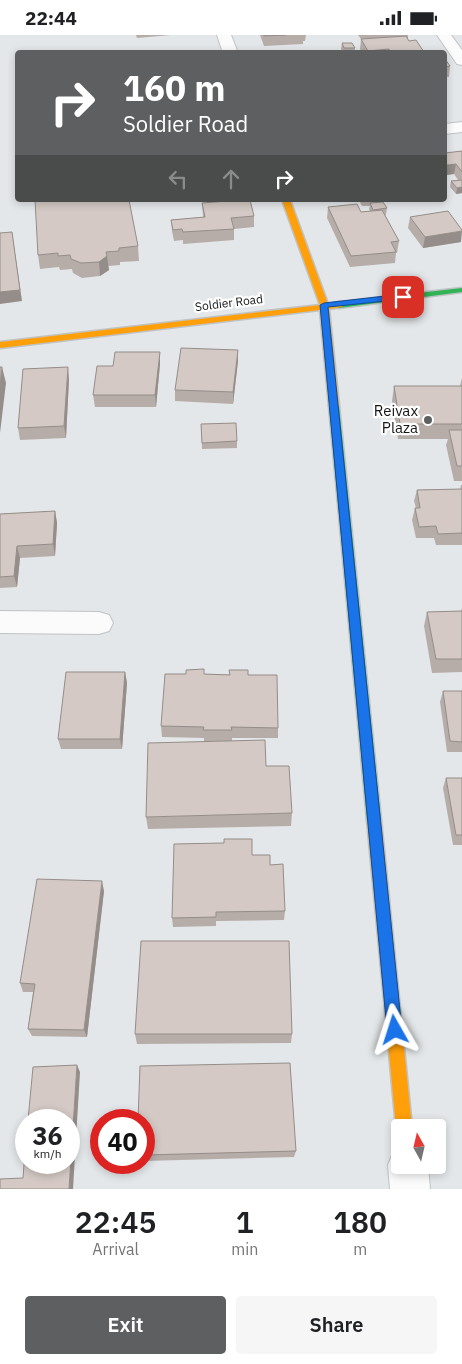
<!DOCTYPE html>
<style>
:root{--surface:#fff;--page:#f6f6f6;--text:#202124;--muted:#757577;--accent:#5d5f60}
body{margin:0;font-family:"IBM Plex Sans",sans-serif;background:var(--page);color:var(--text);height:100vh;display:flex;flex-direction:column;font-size:19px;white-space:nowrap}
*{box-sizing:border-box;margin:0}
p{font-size:16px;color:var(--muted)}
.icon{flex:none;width:28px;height:28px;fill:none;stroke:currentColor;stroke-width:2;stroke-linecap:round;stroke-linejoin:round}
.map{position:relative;height:1154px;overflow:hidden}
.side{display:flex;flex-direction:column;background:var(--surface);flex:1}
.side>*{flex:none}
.top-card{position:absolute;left:15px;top:15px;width:432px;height:152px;border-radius:5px;box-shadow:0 2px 8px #0003;background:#5d5f60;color:#fff;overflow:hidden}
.needle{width:32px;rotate:352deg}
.tools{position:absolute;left:391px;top:1084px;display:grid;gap:10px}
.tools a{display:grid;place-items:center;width:55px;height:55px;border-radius:5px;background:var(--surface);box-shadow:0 2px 8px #0003;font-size:25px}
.speed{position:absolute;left:15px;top:1074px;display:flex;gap:10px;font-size:25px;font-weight:700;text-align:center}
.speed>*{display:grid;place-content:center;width:65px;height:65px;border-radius:50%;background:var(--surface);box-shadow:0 2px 8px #0003;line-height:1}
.speed small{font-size:12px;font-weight:400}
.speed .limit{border:8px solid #d22;background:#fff;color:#111}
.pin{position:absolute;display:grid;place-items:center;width:42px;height:42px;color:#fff;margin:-21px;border-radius:10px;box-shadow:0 2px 8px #0006}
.me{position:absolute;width:55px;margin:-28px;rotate:354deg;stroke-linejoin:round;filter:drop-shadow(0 0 4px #0008)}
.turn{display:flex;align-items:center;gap:18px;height:105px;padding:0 25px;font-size:22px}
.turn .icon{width:65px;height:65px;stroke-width:2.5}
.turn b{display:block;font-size:35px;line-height:42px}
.lanes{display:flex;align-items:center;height:48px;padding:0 25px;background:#0003;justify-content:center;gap:25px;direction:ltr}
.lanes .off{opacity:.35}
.eta{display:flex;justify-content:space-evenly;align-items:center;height:85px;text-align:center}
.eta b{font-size:30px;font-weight:600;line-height:35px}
.primary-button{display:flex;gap:10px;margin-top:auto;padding:10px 25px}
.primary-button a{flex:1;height:58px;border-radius:5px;background:var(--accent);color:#fff;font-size:20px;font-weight:600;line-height:58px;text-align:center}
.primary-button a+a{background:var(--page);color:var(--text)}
.status{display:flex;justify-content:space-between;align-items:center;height:35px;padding:0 25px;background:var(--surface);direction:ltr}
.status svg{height:14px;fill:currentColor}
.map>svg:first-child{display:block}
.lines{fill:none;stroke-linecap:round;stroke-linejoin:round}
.street-casing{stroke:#c0c3c4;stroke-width:2}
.fast-casing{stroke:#c0c3c4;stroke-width:3}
.slow-casing{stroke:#c0c3c4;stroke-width:3}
.street{fill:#fbfbfc;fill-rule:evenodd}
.fast{fill:#30b455;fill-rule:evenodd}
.slow{fill:#ff9f0a;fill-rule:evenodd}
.wall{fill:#b6ada9}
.shaded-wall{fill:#948d89}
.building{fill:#d4c9c4;stroke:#948d89}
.route{fill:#1a73e8;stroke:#114b97}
.poi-dot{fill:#5d5f60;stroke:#fff;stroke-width:2}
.labels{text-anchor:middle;stroke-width:4.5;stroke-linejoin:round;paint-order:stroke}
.far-street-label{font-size:12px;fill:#141617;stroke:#fff}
.poi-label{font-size:15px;fill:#141617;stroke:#fff;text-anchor:end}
</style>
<div class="status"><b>22:44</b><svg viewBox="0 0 49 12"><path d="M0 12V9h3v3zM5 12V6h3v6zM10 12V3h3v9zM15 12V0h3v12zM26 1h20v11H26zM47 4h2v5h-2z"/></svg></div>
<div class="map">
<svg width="462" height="1154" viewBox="0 0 462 1154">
<rect width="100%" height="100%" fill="#e4e7e9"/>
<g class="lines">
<g class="street-casing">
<path id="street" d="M217 0H231L238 18H223Z
M437 0H451L462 15V30L457 29Z
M462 87V97L445 99V89Z
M0 576 99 577 109 580 113 588 109 596 99 599 0 598Z
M400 1113V1130H428L430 1154H390L388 1130 394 1116Z"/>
</g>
<g class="fast-casing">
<path id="fast" d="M462 253V257L339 273 335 270 339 267Z
M334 368 339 371 381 785 379 789 374 791 369 789 367 785 329 371Z"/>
</g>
<g class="slow-casing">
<path id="slow" d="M282 165H290L328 269 339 267 343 270 342 272 329 274 339 371 337 373 334 374 329 371 320 275 0 313V307L320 270Z
M374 779 379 781 381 785 412 1092H400V1098L396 1092 367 785 369 781Z"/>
</g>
<use href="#street" class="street"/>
<use href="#fast" class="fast"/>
<use href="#slow" class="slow"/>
</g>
<path class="wall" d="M136 0H171L137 3Z
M260 0H306L305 6H303V9L264 11Z
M358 0H408V4L409 6 424 18H362L360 14 361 4Z
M342 8 355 13 354 18H343L341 14Z
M445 24 450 31 449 42H445Z
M462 116V158L456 159 450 152 451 146 458 145 454 139 446 140H445V118Z
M190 165H215L191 167Z
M359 165H377V167L387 173 386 180H385L399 206 397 218H396L395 228 350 232 327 183 328 172 361 177 370 176 369 174 370 171H362Z
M202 168 254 181V192L234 194V205L183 209V205L174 206 172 196 171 185 203 182Z
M410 182 461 207 423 213 408 193Z
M138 211 139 226 120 227V230L108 231 109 235 100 241 82 243 73 238 72 234 60 235 59 232 40 234 38 220Z
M160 317V329L156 372H95L93 360 113 331Z
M238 326 233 369 175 366V355Z
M462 343V446H454L446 410 448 404H398L392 366 394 351H460Z
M69 344 66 403 20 405 18 393Z
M201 389 237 406V413L202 414Z
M461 450H462V510H436L434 503H416L412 485 415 473H416L414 466 417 455 460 454Z
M55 476 57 488 55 521 20 523 17 552 0 553V479Z
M462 573V637L432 638 424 591 427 577 461 576Z
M204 634V639L248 640 278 693V703H232V706H204V703L162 702 161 691Z
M125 637 127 648 122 714H61L58 704Z
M443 656H462V717H447L440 667Z
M446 743H462V810H453L443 753Z
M292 778 291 791 148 794 146 782Z
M252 820 270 830 285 876 284 885 216 886V891L173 892 172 883Z
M104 856 87 1002 32 1001 28 994 33 957H23L20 948Z
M135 999H292L291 1008 137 1009Z
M144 1085 296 1116 294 1122 144 1126Z"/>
<path class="shaded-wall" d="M456 129 454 139 446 140 447 130Z
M462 152V158L456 159 457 153Z
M462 196 461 207 423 213 425 202Z
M12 197 22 266 0 269V257Z
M107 221 109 235 100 241 99 227Z
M238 315V326L233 369V357Z
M160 317V329L156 372 155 360Z
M2 332 6 348 0 398V351Z
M68 332 69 344 66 403 64 391Z
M55 476 57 488 55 521 53 509Z
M17 511 20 523 17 552 14 541Z
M125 637 127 648 122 714 120 704Z
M102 846 104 856 87 1002 84 995Z
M77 1030 80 1037 73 1154H69Z"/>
<path class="building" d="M264 0H286L264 1Z
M406 1 409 6 416 5 424 17 390 18 389 14 368 16 361 4Z
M342 8H352L355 13H344Z
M445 24 450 31 445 32Z
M462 116V137L456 129 447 130 445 126V118Z
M462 145V152L457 153 451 146Z
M35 165H129L138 211 119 213V216L106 217 107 221 99 227 81 228 71 224 70 220 58 221V218L38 220Z
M241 165H250L254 181 231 183 234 194 183 197 182 194 173 195 171 185 205 182 202 168Z
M383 167 387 173 373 175 370 168Z
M357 169 361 177 382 175 399 206 391 207 396 217 351 221 328 172Z
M448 176 462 195V196L425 202 410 182Z
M12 197 20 255 0 257V198Z
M181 313 238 315 233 357 175 355Z
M115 317H160L155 360H93L97 331H113Z
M0 332H2L0 351Z
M68 332 64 391 18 393 23 334Z
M394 351H462V389H400Z
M236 388 237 406 202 408 201 389Z
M449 395H462V431H457Z
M462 454V498L438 499 436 491 419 492 415 473H420L417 455Z
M55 476 53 509 17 511 14 541 0 542V479Z
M462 576V624H436L427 577Z
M204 634V639L230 640 229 635H248V640H277L278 693 231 692 232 695H203L204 692 161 691 165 639H186V635Z
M66 637H125L120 704H58Z
M443 656H462V707L450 706Z
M265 705 266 731H289L292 778 146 782 148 708Z
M446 743H462V800H456Z
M224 804H252V820H270V830L283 829 285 876 216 877V882L172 883 174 809 224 808Z
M37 844 102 846 84 995 28 994 35 949 20 948Z
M141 906H289L292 999H135Z
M290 1028 296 1116 144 1120V1085H138L140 1031Z
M77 1030 69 1154H0V1144L23 1143 26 1102V1128H69V1085H28L33 1032Z"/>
<path class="route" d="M403 259 406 260V264L328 272 402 995 400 1001 395 1003 389 1001 387 995 320 270 324 268Z"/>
<circle class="poi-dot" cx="428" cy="385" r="5"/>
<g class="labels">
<g class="far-street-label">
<text transform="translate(229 268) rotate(-7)" y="4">Soldier Road</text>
</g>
<g class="poi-label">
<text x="418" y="381">Reivax<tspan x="418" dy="17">Plaza</tspan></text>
</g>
</g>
</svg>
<div class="tools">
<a><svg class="needle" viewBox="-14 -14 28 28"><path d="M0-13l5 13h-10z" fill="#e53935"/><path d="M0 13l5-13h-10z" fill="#757577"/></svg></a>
</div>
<div class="speed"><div>36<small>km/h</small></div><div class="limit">40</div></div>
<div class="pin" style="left:403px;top:262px;background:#d93025"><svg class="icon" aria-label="arrive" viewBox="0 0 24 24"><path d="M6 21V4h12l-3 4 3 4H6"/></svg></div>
<svg class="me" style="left:395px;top:995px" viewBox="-20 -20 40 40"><path d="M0-17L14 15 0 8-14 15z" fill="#1a73e8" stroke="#fff" stroke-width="4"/></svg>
<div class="top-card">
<div class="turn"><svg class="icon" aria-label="right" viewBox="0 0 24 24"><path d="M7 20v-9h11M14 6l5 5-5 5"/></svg><div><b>160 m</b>Soldier Road</div></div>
<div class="lanes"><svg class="icon off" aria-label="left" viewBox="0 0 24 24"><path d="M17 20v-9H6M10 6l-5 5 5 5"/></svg><svg class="icon off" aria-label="ahead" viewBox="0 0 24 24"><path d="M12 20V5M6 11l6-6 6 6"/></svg><svg class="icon" aria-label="right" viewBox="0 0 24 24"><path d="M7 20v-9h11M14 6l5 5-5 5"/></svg></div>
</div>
</div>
<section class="side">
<div class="eta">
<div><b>22:45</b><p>Arrival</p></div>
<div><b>1</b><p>min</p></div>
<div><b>180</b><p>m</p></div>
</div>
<div class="primary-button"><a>Exit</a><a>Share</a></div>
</section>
